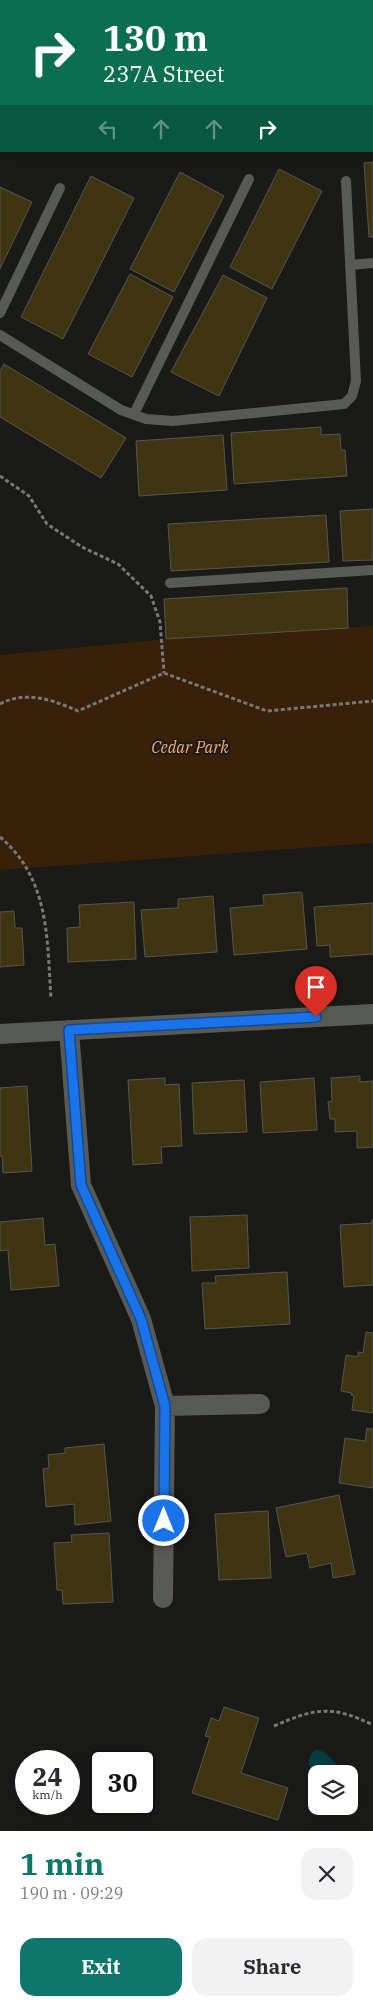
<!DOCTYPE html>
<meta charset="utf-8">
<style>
:root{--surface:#fff;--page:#f2f2f3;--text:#2b2b33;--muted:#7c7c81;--accent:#0f766e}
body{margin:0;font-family:"IBM Plex Serif",serif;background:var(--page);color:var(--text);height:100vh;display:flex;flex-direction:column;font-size:19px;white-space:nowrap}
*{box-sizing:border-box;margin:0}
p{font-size:16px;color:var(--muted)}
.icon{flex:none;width:28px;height:28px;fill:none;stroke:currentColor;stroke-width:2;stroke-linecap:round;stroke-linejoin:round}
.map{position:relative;height:1831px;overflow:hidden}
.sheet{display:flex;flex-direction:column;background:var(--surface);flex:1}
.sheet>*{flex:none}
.hud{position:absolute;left:0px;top:0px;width:374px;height:152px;box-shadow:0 5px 20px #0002;background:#0b6e4f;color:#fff;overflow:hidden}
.buttons{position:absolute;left:308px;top:1765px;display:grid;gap:10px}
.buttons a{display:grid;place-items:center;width:50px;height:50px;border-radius:10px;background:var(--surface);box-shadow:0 5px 20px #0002;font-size:25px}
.speed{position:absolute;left:15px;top:1750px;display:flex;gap:10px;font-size:25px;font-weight:700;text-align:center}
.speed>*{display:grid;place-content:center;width:65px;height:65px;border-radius:50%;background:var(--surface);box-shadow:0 5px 20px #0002;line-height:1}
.speed small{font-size:12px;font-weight:400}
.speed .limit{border:2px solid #111;border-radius:8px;background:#fff;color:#111}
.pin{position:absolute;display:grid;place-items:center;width:42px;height:42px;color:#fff;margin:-51px -21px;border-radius:50% 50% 50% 0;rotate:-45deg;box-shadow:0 0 5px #0007}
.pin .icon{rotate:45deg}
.me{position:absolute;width:55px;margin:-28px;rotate:0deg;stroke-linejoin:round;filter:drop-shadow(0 0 4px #0008)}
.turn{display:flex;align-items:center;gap:18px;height:105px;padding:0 20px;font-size:22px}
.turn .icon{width:65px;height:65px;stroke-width:2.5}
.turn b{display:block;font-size:35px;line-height:42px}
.lanes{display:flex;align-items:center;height:48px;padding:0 20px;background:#0003;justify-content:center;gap:25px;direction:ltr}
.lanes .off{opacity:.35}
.round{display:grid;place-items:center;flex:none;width:52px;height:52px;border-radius:15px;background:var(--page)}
.summary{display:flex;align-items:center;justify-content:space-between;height:85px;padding:0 20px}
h1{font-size:30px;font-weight:800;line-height:38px;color:var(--accent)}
.primary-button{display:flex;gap:10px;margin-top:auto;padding:10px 20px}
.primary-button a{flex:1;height:58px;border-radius:15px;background:var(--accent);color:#fff;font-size:20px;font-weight:800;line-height:58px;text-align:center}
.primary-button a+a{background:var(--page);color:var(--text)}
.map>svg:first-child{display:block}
.green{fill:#392009}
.water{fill:#043e40}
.building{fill:#3f3611;stroke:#565552}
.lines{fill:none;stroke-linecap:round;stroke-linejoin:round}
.path{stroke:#787977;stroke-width:3;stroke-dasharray:4 2.5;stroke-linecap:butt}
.service{stroke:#585a56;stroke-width:10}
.minor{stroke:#585a56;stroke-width:20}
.route-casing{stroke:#114b97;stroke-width:12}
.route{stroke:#1a73e8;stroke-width:9}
.labels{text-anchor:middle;stroke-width:4;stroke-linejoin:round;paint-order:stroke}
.park-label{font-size:16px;font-style:italic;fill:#f7ab6a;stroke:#1a1b19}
</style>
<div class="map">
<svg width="373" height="1831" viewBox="0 0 373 1831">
<rect width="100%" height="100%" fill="#1a1b19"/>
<path class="green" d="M373 626V843L0 870V655L166 639Z"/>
<path class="water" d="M316 1750C325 1750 333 1760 338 1767L336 1774C331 1774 323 1775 318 1774 306 1770 306 1756 316 1750Z"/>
<path class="building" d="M0 0 22 1H1L0 46Z
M77 0H136V1H77Z
M166 0H250L251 1H167Z
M285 0H338V1H285Z
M0 59H1L0 151Z
M373 162V237H369L364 163Z
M279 169 322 191 272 289 230 267Z
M180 172 224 196 174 292 130 269Z
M91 176 134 198 63 339 21 317Z
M0 187 32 202 0 269Z
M130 274 173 297 132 377 88 354Z
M223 275 267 298 219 396 171 372Z
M4 364 126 438 101 478 0 417V371Z
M321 427V435L340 434 341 450H345L347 476 234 484 231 433Z
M223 435 227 490 139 496 136 441Z
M373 509V560L343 561 340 511Z
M326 515 329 562 171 571 168 524Z
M347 588 348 628 166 639 164 599Z
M302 892 307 949 234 955 230 908 264 905 263 895Z
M213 896 217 952 145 957 141 910 178 908V899Z
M134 902 136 959 68 962 67 928 80 927 79 905Z
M373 903V954L330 957V945L317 946 314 907Z
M14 911 15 928H22L24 965 0 967V912Z
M360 1076V1082L373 1081V1147L357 1148V1131L335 1132V1119H330L328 1102 332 1101 331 1078Z
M165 1078V1085L179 1084 182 1146 161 1147 162 1163 133 1165 128 1080Z
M314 1078 317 1130 263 1133 260 1082Z
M244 1080 247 1132 194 1134 192 1083Z
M27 1086 32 1171 3 1173 2 1156H0V1088Z
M247 1215 249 1268 192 1271 190 1217Z
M43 1218 45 1245 55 1244 59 1286 11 1290 8 1250 0 1251V1222Z
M372 1220H373V1285L344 1287 340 1225 372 1223Z
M287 1272 290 1324 205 1329 202 1283H216L215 1276Z
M366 1332 373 1333V1413L352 1410 354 1396 351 1395 352 1393 341 1391 346 1355 358 1357V1352L363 1353Z
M367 1428 373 1429V1488L339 1483 345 1438 365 1441Z
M104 1444 111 1521 75 1525 74 1504 46 1507 43 1469 49 1468 48 1455 65 1453V1448Z
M339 1495 355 1574 333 1578 331 1563 310 1568 307 1553 286 1557 276 1508Z
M268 1511 271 1578 219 1580 215 1514Z
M109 1533 113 1602 63 1604 62 1590H57L54 1543 72 1542 71 1535Z
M224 1707 259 1718 241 1773 288 1788 278 1820 192 1793 210 1737 205 1736 211 1718 219 1721Z"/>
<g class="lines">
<path class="path" d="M0 476 29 496 47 524 82 547 118 564 151 596 160 622 164 673
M0 704C26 690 53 700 78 711L164 673 267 711 373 701
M0 837C50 879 47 940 51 999
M274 1726C315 1708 332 1705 373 1725"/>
<path class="service" d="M57 0V1
M364 0V1
M372 112 373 113
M350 265 373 263
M0 313 60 188
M0 335 121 410 146 419 173 421 344 404 352 396 356 381 346 181
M134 414 249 179
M170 583 373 570"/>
<path class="minor" d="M69 1030 81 1185 141 1319 165 1406 163 1598
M0 1034 373 1014
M165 1406 260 1404"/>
</g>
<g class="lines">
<g class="route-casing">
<path id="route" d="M164 1521 165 1406 141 1319 81 1185 69 1030 316 1017"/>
</g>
<use href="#route" class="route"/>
</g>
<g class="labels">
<g class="park-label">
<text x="190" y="753">Cedar Park</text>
</g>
</g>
</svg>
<div class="buttons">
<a><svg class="icon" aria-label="layers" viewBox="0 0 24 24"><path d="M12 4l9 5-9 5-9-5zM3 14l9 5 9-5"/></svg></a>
</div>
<div class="speed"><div>24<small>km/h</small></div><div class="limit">30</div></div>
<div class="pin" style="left:316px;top:1017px;background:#d93025"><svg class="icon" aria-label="arrive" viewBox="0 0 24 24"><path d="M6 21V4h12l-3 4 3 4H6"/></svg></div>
<svg class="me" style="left:164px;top:1521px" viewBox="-20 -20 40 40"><circle r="17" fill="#1a73e8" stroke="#fff" stroke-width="3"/><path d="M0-11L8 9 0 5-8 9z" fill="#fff"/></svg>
<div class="hud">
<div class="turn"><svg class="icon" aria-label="right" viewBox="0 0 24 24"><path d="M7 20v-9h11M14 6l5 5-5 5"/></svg><div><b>130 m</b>237A Street</div></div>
<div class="lanes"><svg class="icon off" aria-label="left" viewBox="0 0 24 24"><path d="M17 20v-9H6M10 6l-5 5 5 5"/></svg><svg class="icon off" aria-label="ahead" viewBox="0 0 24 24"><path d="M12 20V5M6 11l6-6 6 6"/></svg><svg class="icon off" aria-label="ahead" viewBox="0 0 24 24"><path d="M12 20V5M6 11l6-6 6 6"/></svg><svg class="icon" aria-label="right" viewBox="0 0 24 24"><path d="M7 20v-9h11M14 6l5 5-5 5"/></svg></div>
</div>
</div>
<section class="sheet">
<div class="summary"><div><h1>1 min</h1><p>190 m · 09:29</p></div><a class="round"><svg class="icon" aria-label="close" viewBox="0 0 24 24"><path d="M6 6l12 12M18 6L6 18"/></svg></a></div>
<div class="primary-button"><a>Exit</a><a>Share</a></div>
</section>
